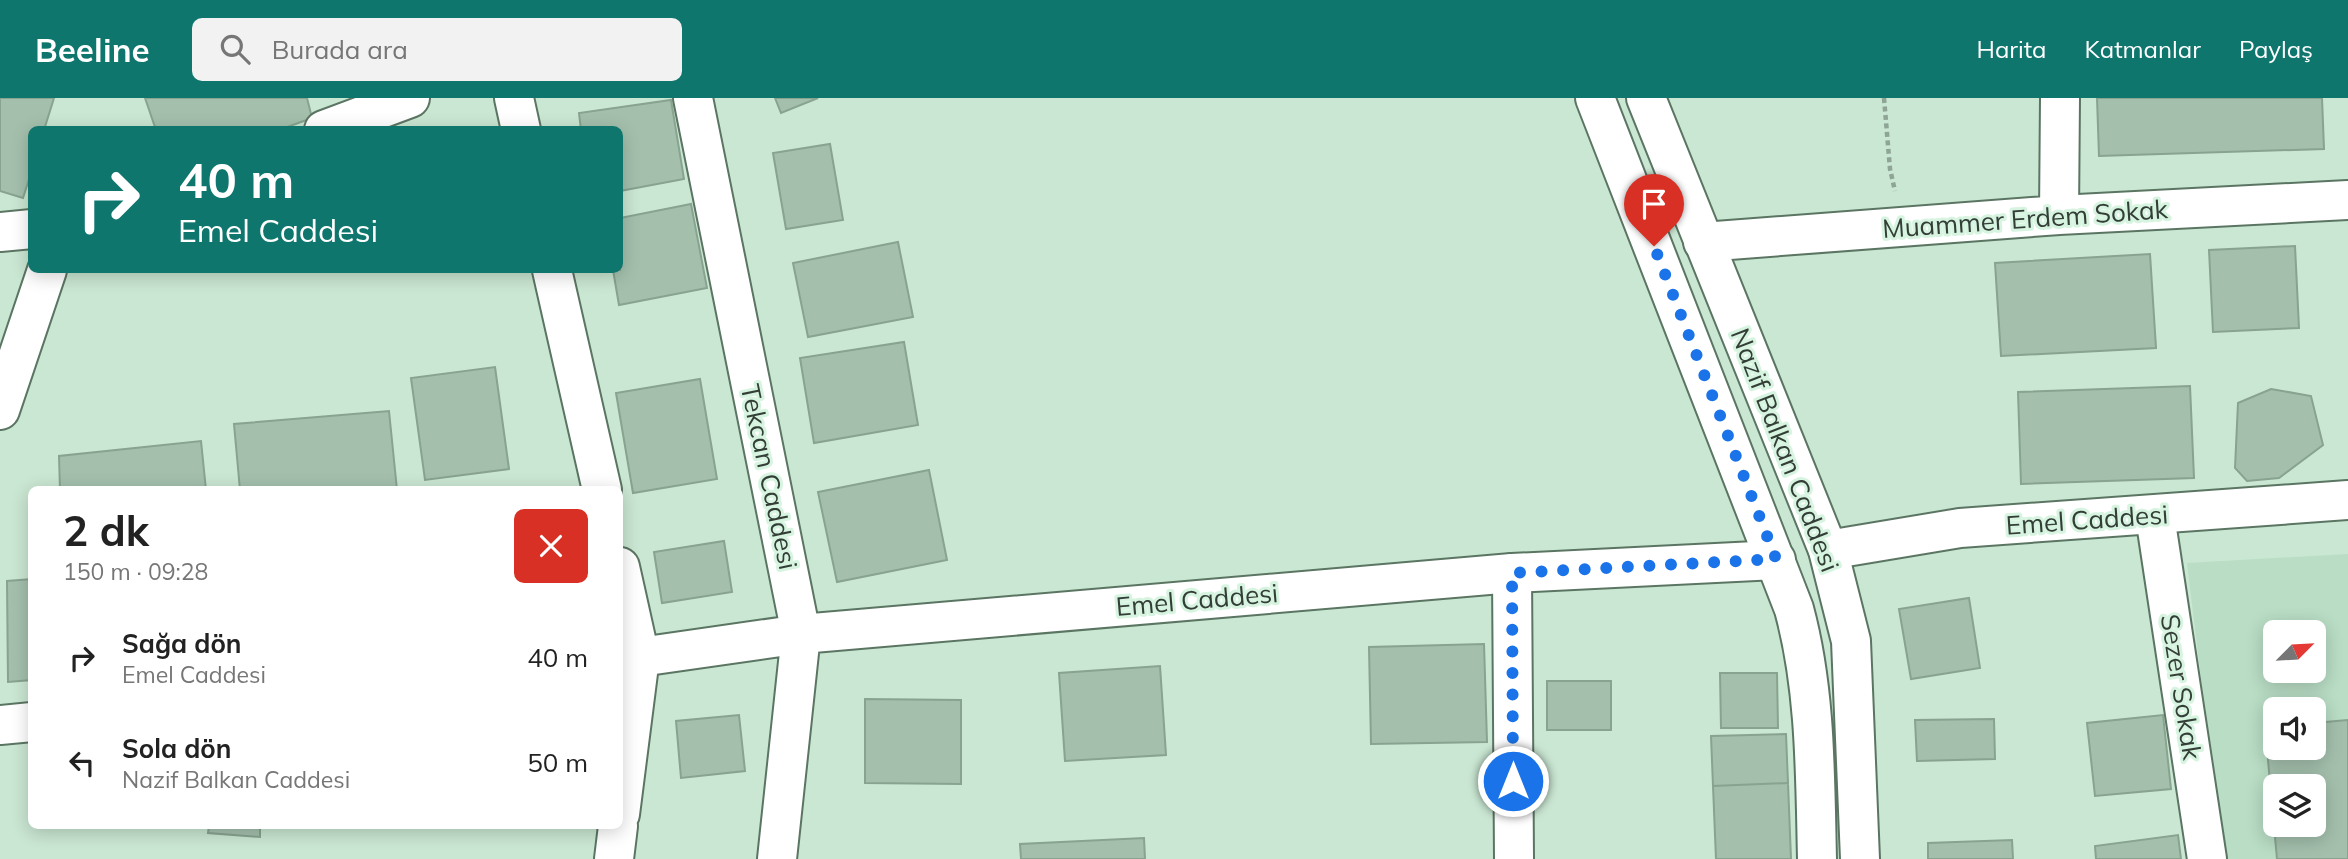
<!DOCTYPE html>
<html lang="tr">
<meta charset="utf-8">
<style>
:root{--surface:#fff;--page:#f2f2f2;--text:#222;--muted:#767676;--accent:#0f766e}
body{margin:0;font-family:Mulish,sans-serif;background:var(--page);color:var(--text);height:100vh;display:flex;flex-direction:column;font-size:26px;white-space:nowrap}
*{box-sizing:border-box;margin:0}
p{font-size:23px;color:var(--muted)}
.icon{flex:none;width:38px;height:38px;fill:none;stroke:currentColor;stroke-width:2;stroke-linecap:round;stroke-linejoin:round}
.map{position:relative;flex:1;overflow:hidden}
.side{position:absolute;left:28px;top:388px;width:595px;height:343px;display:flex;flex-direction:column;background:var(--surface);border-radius:10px;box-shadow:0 4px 18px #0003}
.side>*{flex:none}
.guide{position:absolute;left:28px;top:28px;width:595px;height:147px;border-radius:10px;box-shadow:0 4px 18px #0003;background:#0f766e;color:#fff;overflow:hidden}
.needle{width:46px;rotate:66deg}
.controls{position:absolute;left:2263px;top:522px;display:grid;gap:14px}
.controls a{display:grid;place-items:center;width:63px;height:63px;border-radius:10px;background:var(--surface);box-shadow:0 4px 18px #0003;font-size:35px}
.pin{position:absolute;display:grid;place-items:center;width:60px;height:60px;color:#fff;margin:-72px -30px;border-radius:50% 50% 50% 0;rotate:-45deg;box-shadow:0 0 7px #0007}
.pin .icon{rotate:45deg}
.me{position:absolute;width:77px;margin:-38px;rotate:0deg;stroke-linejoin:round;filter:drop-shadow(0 0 5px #0008)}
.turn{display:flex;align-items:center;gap:24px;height:147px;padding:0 35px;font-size:32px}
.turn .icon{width:91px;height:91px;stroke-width:2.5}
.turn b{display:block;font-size:49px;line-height:60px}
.round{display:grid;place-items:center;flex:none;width:74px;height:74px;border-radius:10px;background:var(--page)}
.summary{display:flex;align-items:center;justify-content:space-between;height:119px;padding:0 35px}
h1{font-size:42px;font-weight:700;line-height:52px}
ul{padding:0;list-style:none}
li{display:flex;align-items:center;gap:21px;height:105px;padding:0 35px}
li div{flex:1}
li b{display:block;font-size:26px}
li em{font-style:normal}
header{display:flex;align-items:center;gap:42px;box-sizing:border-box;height:98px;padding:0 35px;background:var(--accent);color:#fff}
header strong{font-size:33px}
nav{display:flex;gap:38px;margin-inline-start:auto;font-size:24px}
.search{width:490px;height:63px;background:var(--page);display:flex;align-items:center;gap:18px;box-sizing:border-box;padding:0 24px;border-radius:10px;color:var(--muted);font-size:26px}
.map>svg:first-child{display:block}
.built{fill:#b9ddc5;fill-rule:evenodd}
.building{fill:#a4c0ad;stroke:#88a390;stroke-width:2;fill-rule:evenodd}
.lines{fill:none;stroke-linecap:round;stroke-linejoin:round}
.minor-casing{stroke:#5b7563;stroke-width:42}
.tertiary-casing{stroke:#5b7563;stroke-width:42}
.secondary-casing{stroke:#5b7563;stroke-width:42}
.path{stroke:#8ea495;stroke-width:4.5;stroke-dasharray:5 3.5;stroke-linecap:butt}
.minor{stroke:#fff;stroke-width:38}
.tertiary{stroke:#fff;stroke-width:38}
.secondary{stroke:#fff;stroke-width:38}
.route{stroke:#1a73e8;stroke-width:12;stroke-dasharray:0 21.6}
.labels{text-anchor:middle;stroke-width:6;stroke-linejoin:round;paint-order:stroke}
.street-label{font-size:26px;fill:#333e37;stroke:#d7f4e0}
</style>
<header>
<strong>Beeline</strong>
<div class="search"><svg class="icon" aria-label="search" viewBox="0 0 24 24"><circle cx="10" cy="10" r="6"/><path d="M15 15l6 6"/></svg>Burada ara</div>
<nav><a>Harita</a><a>Katmanlar</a><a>Paylaş</a></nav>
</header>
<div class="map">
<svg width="2348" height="761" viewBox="0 0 2348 761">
<rect width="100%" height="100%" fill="#cae7d3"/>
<path class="built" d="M2348 456V761H2223L2187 465ZM2275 534H2314V572H2275ZM2275 611H2314V649H2275ZM2275 688H2314V726H2275Z"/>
<path class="building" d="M0 0H54L44 32H32V72L23 100 0 93Z
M145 0H307L312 20 279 32H156Z
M775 0H818L781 15Z
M2097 0H2322L2324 51 2099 58Z
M671 2 684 81 620 93V32H581L579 15Z
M830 46 843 122 786 131 773 55Z
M691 106 707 190 619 207 613 172H620V120Z
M898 144 913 219 808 239 793 165Z
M2295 148 2299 230 2213 234 2209 152Z
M2150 156 2156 250 2001 258 1995 165Z
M904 244 918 327 814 345 800 260Z
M495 269 509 371 425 382 411 280Z
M700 281 717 381 633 395 616 295Z
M2190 288 2194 380 2021 386 2018 294Z
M2271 291 2311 298 2323 347 2279 380 2247 383 2235 370 2238 305Z
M389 313 397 392H240L234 326Z
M201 343 206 392H60L59 358Z
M929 372 947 462 837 484 818 394Z
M724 443 732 494 662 505 654 454Z
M32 481V582L8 584 7 483Z
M1969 500 1980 570 1911 581 1899 511Z
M1484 546 1487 644 1371 646 1369 549Z
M1160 568 1166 657 1065 663 1059 575Z
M1720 575H1777L1778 630H1721Z
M1547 583H1611V632H1547Z
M865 601 961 602V686L865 685Z
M739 617 745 673 681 680 676 623Z
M2163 617 2171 691 2095 698 2087 625Z
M1994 621 1995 661 1917 663 1915 622Z
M2348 622V761H2277L2265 629 2275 628V649H2314V625ZM2275 688H2314V726H2275Z
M1786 636 1788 685 1713 688 1711 638Z
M1788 685 1791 761H1716L1713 688Z
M209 728H260V739L208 735Z
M2178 737 2181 761H2096L2095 748Z
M1144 740 1145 761H1021L1020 746Z
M2012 742 2013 761H1928V745Z"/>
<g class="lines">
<g class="minor-casing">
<path id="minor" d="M514 0 521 32
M324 32 410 0
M2059 117 2060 0
M0 134 32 131
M1703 144 2059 117 2348 102
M552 172 602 392
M0 312 47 172
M2155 418 2207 761
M620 469 640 559 620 716
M1512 475 1514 761
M614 761 618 728"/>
</g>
<g class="tertiary-casing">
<path id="tertiary" d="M693 0 801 536 777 761
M1828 452 1960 430 2348 402
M620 559H640L801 536 1512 475 1776 462
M0 627 32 624"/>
</g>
<g class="secondary-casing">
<path id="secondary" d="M1595 0 1794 511C1816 592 1815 677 1817 761
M1646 0 1828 452 1851 543 1860 761"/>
</g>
<path class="path" d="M1884 0 1890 71 1895 93"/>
<use href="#minor" class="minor"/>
<use href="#tertiary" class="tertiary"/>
<use href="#secondary" class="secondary"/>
</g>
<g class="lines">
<path class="route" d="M1513 683 1512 475 1776 461 1654 148"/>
</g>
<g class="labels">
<g class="street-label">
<text transform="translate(2025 121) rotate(-4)" y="9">Muammer Erdem Sokak</text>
<text transform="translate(1785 352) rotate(69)" y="9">Nazif Balkan Caddesi</text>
<text transform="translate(769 379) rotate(78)" y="9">Tekcan Caddesi</text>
<text transform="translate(2087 422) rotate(-4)" y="9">Emel Caddesi</text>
<text transform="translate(1197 502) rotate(-5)" y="9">Emel Caddesi</text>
<text transform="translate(2181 589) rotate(81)" y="9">Sezer Sokak</text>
</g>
</g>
</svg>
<div class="controls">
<a><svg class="needle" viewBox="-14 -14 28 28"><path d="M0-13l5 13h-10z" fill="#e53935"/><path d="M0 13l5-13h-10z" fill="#767676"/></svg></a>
<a><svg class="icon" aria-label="sound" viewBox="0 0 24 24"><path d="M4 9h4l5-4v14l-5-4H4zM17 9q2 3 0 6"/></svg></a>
<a><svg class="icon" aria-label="layers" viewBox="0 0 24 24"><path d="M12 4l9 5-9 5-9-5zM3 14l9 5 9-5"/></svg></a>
</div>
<div class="pin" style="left:1654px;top:148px;background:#d93025"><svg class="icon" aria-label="arrive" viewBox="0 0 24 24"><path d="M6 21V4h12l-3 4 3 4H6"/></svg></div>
<svg class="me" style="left:1513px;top:683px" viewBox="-20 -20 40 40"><circle r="17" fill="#1a73e8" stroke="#fff" stroke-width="3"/><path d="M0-11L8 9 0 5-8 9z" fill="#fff"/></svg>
<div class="guide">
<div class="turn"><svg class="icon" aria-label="right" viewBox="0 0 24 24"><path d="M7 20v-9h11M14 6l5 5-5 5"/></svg><div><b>40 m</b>Emel Caddesi</div></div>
</div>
<section class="side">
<div class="summary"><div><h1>2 dk</h1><p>150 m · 09:28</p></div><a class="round" style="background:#d93025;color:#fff"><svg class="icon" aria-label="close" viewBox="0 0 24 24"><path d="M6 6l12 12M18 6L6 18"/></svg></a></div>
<ul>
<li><svg class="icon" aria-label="right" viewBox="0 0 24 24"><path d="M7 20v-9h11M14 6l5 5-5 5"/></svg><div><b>Sağa dön</b><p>Emel Caddesi</p></div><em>40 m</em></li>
<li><svg class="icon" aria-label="left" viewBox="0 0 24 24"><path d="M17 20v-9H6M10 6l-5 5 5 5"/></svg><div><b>Sola dön</b><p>Nazif Balkan Caddesi</p></div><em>50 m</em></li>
</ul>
</section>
</div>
